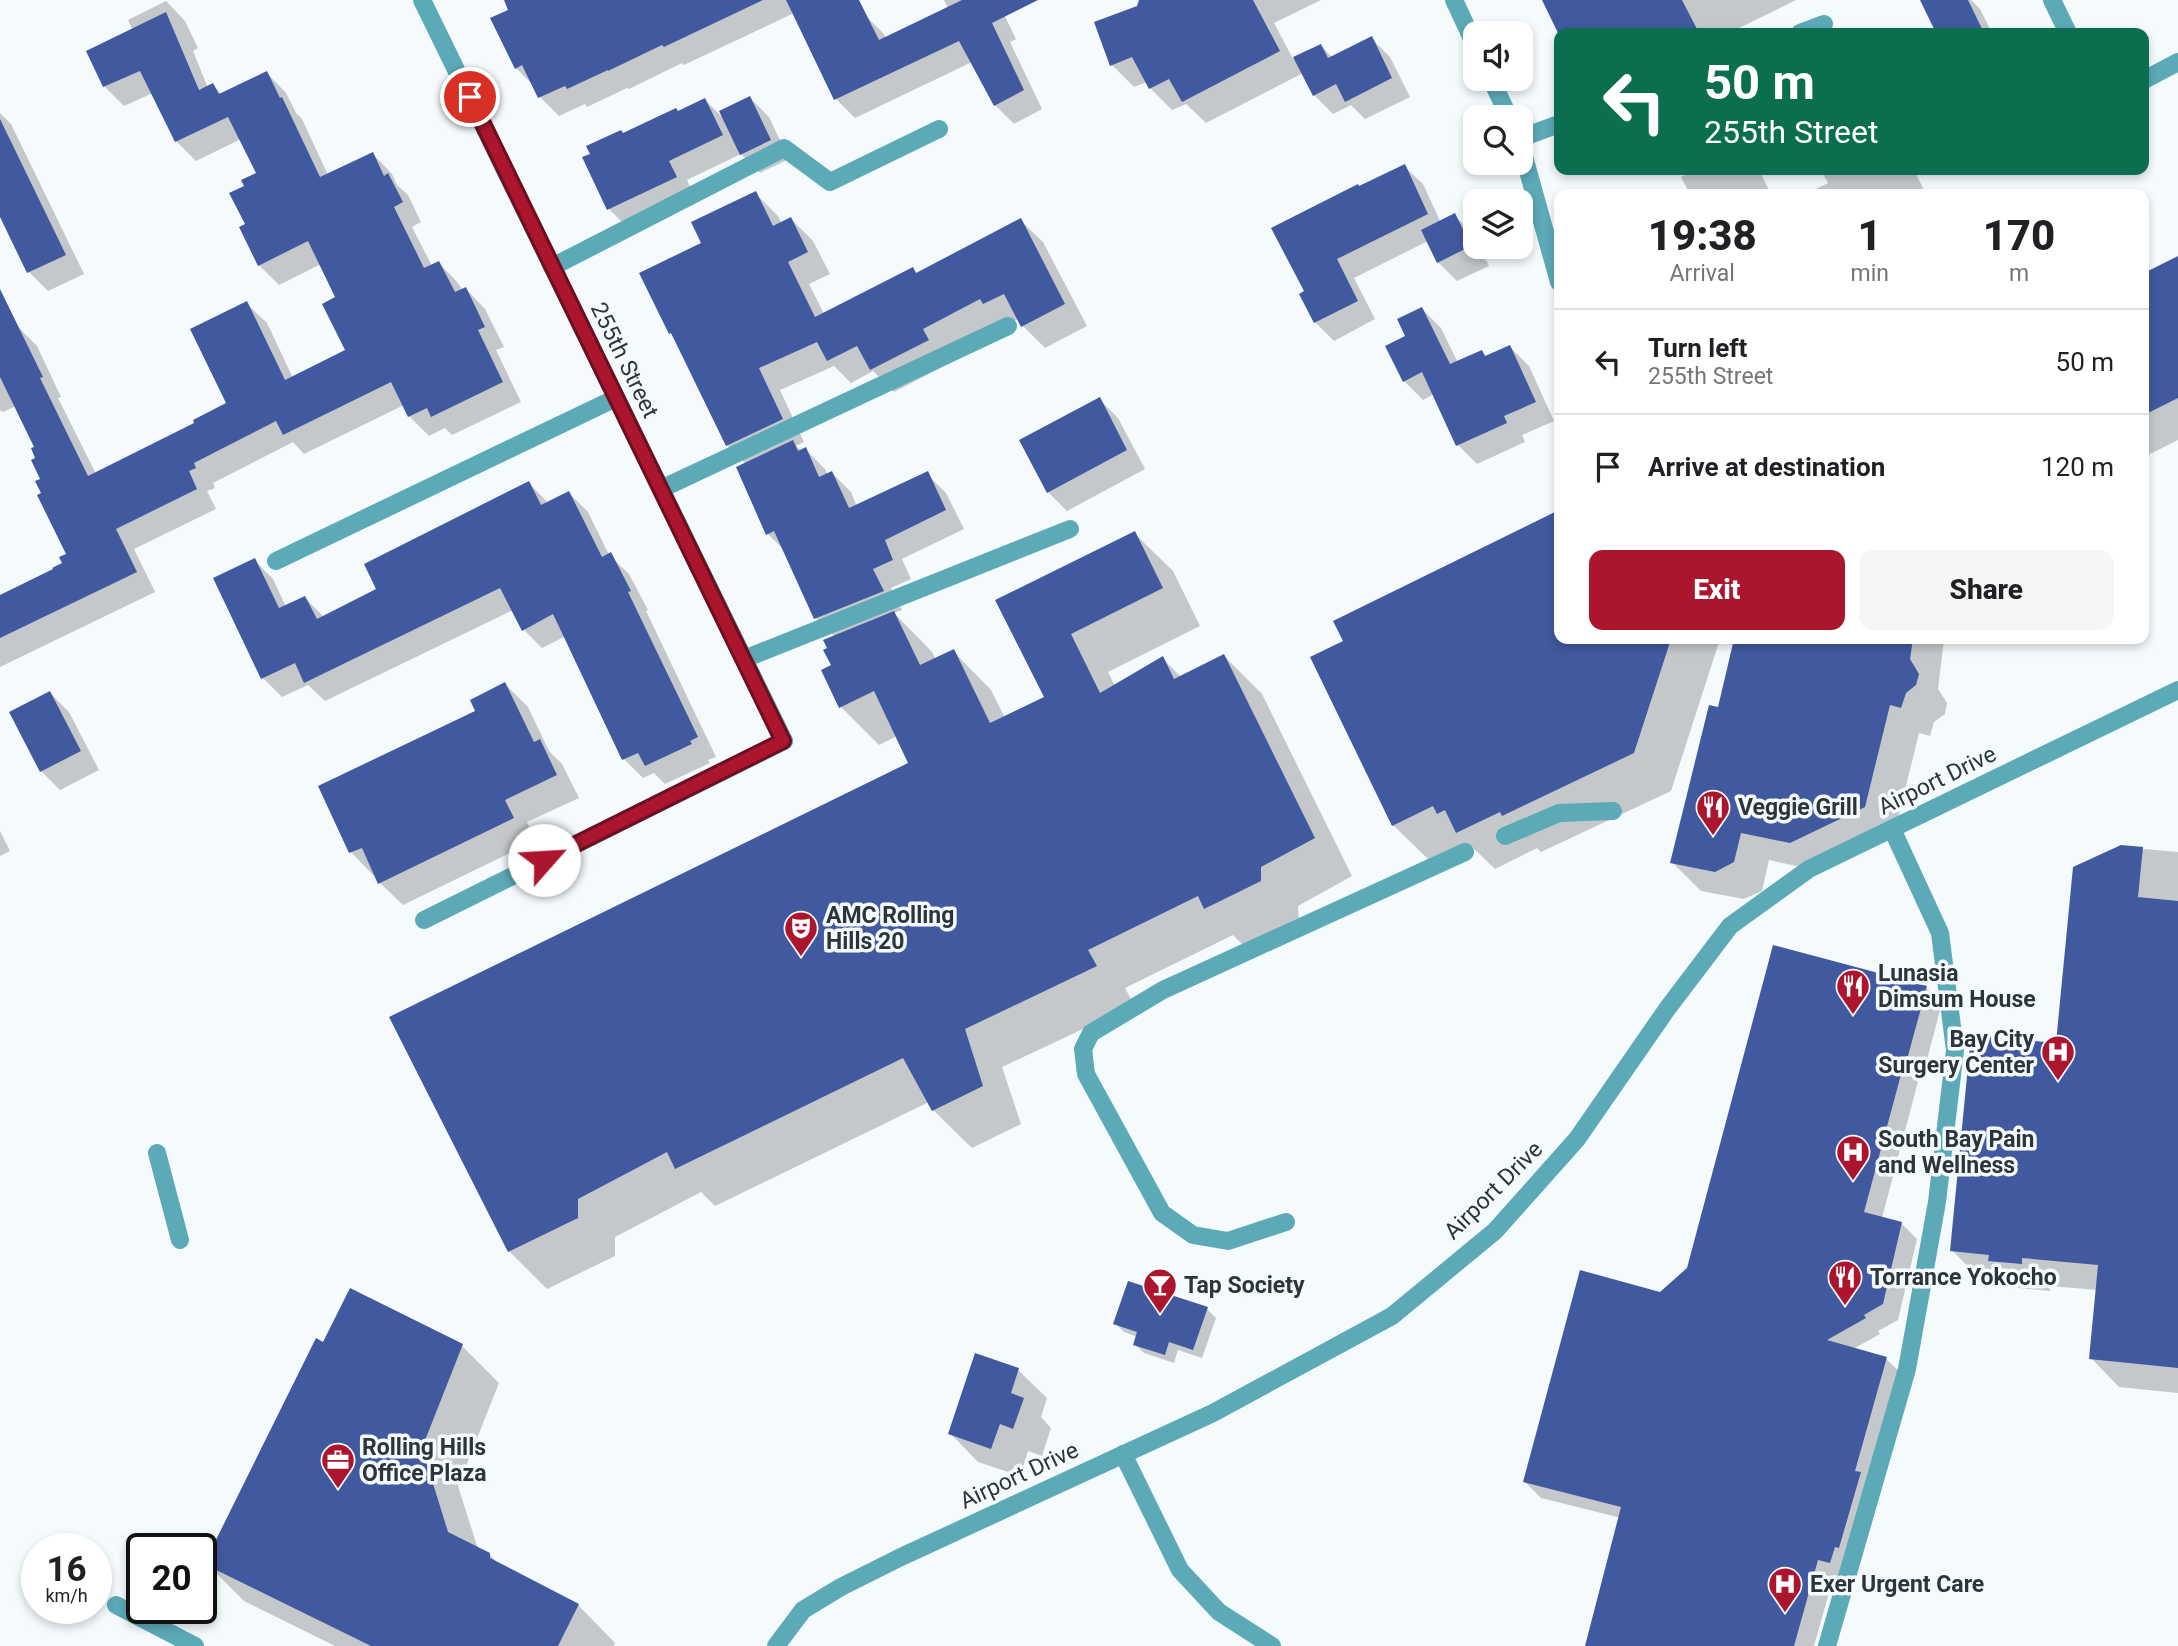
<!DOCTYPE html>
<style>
:root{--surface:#fff;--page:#f6f6f6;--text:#202124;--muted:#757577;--line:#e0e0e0;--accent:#ab162e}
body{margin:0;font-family:Roboto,sans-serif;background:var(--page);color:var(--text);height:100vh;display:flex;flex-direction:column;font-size:26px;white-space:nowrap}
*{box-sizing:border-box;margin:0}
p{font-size:23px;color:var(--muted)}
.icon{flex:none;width:38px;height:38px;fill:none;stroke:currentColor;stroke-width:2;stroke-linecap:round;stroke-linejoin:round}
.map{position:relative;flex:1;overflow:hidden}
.panel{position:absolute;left:1554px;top:189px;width:595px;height:455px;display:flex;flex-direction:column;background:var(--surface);border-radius:14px;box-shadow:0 4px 10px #0003}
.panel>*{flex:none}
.top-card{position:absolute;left:1554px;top:28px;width:595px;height:147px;border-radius:14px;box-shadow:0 4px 10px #0003;background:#0b6e4f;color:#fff;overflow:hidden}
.fabs{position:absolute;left:1463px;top:21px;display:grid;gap:14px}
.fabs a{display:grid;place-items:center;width:70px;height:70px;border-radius:14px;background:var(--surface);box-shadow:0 4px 10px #0003;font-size:35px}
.speed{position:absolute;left:21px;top:1533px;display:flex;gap:14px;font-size:35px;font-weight:700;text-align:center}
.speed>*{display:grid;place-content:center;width:91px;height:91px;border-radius:50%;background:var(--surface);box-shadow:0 4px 10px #0003;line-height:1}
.speed small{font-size:18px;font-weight:400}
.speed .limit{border:4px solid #111;border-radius:10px;background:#fff;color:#111}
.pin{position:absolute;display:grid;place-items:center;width:60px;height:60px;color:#fff;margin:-30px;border:4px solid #fff;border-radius:50%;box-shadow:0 2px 7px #0007}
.me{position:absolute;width:77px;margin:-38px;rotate:64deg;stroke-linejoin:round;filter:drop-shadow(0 0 5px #0008)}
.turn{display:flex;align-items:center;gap:24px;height:147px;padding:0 35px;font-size:32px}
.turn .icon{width:91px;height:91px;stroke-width:2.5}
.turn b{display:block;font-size:49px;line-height:60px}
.eta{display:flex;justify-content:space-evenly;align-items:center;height:119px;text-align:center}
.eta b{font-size:42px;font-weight:800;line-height:49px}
.primary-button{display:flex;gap:14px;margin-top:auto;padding:14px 35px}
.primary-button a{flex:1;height:80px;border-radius:14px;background:var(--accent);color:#fff;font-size:28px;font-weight:800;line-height:80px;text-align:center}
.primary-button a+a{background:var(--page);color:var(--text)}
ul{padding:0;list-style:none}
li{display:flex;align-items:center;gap:21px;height:105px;padding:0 35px;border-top:2px solid var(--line)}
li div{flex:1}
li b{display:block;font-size:26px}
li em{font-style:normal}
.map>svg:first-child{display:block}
.shadow{fill:#0003}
.building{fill:#41599f}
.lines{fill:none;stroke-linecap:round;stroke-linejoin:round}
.lane{stroke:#5ca9b8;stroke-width:18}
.street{stroke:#5ca9b8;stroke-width:18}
.route-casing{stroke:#6f0e1e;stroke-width:18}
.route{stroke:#ab162e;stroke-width:12}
.labels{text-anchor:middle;stroke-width:7;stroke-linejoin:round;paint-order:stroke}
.street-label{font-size:23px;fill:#2b353c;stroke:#f5fafd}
.poi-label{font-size:23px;font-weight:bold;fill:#2b353c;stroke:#f5fafd;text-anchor:start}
</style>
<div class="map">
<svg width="2178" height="1646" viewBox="0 0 2178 1646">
<rect width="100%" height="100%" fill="#f5fafd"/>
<path class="shadow" d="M506 0H841L864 14 883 33 886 38 948 8 944 0H997L1016 39 1010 42 1042 109 1014 124 995 105 972 62 855 118 836 99 794 13 684 65 682 63 629 89 627 88 587 107 585 104 559 116 540 97 534 86 516 68 510 10Z
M1141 0H1321L1274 23 1293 59 1321 46 1333 58 1371 38 1390 57 1410 97 1365 119 1351 105 1333 114 1314 95 1303 73 1206 123 1186 104 1172 110 1150 88 1147 82 1134 87 1112 65Z
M1544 0H1796L1729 33H1560Z
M1941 0H1971L1980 9 1992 33H1938L1926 8Z
M166 1 185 21 198 48 193 51 208 88 213 85 222 95 267 73 286 93 296 113 302 119 328 175 373 154 392 174 397 185 408 195 421 222 412 227 432 266 439 263 458 283 463 291 466 289 485 309 504 347 496 350 521 402 452 435 445 428 429 436 409 416 404 405 304 454 293 442 213 483 215 488 207 491 216 509 134 549 155 592 0 667V598L64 564 68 555 43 494 36 448 16 406 3 412 0 410V335L17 326 37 346 61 397 58 398 96 474 197 423 228 404 247 304 267 323 293 378 348 351 338 298 321 264 279 285 259 265 247 224 246 186 258 174 241 139 196 161 176 141 153 93 124 106 104 86 133 31 128 20Z
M750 98 769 117 789 159 760 173 741 154 687 180 694 196 628 228 609 209 624 135 705 100 724 119Z
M0 113 11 124 84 274 48 291 29 272 0 212Z
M1404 166 1423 184 1441 223 1455 216 1474 235 1475 247H1480L1489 266 1457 281 1438 262 1428 241 1354 278 1375 319 1334 341 1315 322 1307 292 1359 188Z
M1696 170H1759L1771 194H1690L1681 177Z
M1821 170H1914L1926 194H1806L1828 183Z
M755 193 778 216 782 224 791 219 813 241 830 274 809 284 824 314 912 269 917 274 1020 220 1043 242 1087 326 1045 348 1023 326 1019 319 945 351 950 363 894 392 873 371 851 383 834 366 780 390 804 442 796 446 802 451 806 450 825 469 828 475 832 473 851 492 857 507 927 474 946 493 964 529 902 559 911 579 891 588 902 610 894 613 932 652 936 660 953 651 991 690 1005 718 1046 698 998 600 1134 533 1173 571 1200 626 1108 672 1115 686 1163 659 1181 677 1224 656 1262 694 1352 876 1298 906 1299 920 1244 946 1233 935 1125 988 1134 1005 1002 1067 1021 1124 972 1148 933 1110 929 1102 715 1206 701 1192 615 1237V1256L547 1289 509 1251 911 764 897 736 879 745 841 707 834 666 835 637 816 618 786 552 768 534 738 467 746 464 727 445 677 340 670 333 703 243Z
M2178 258V440L2144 457V275Z
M1422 309 1441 328 1458 363 1481 352 1487 357 1510 347 1529 366 1554 421 1522 435 1525 442 1477 464 1458 445 1434 394 1423 400 1404 381 1408 337Z
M1099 399 1118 418 1145 469 1067 511 1048 492Z
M529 483 548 503 569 493 588 512 609 555 629 574 648 610 646 611 716 757 708 760 710 763 665 784 654 773 643 778 624 759 566 636 542 648 523 629 513 610 325 701 308 685 282 697 263 678 254 560 273 579 286 607 305 598 324 617 378 590Z
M1559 512V639H1720L1671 791 1541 852 1537 848 1495 869 1469 844 1431 862 1393 825 1345 642 1335 622Z
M1732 639H1944L1938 689 1947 703 1945 714 1934 722 1930 736 1919 733 1894 835 1819 871 1769 860 1762 891 1744 899 1701 891 1672 862 1720 709 1735 643Z
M505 684 528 707 549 751 562 764 579 798 527 822 535 841 403 905 380 883 376 874 373 875 351 852Z
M50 693 69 712 99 770 60 790 41 771Z
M0 831 10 851 0 856Z
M2121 847 2178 852V1393L2119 1387 2091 1358 2098 1290 2050 1286V1291L2019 1288 2012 1282 1980 1279 1952 1250 2058 1045Z
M1926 988 1942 1003 1924 1071 1921 1070 1882 1218 1901 1223 1917 1239 1898 1320 1878 1331 1880 1334 1853 1349 1886 1359 1902 1374 1846 1577 1834 1575 1814 1646H1586L1621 1518 1541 1498 1525 1482 1660 1294 1689 1269Z
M1207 1309 1216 1318 1202 1358 1178 1350 1174 1363 1144 1353 1135 1344 1137 1337 1124 1332 1115 1323Z
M462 1346 499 1383 458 1486 478 1549 489 1554 501 1566 578 1605 615 1643 614 1646H335L244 1601 207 1564Z
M976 1355 1018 1370 1047 1398 1041 1417 1051 1428 1042 1456 1028 1451 1020 1476 978 1462 950 1433Z"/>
<path class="building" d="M504 0H763L664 47 662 45 608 71V70L567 89 565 86 538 98 522 65 515 69 490 18 508 10Z
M786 0H859L879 40 962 0H1038L992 23 1024 90 994 106 959 41 834 100Z
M1139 0H1253L1280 51 1182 102 1169 79 1149 89 1132 57 1110 66 1094 22 1137 6Z
M1542 0H1682L1699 33H1558Z
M1920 0H1968L1984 33H1936Z
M166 12 199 90 213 83 219 94 267 71 280 98 282 97 320 177 373 152 384 176 388 173 403 202 394 207 424 268 439 261 455 292 466 287 485 327 478 330 503 382 431 417 427 408 408 417 391 382 283 435 276 421 194 463 196 468 189 471 197 489 116 529 137 572 0 638V595L53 569 52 568 62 563 59 557 66 554 37 495 41 493 35 481 40 479 31 460 35 458 31 448 34 447 0 377V289L43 377 40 378 88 476 194 423 193 420 226 403 190 329 247 301 285 380 345 350 322 304 335 297 308 241 258 266 239 227 245 224 229 193 244 186 241 180 256 173 228 117 175 142 140 71 103 87 86 51Z
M1372 36 1392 78 1345 102 1336 84 1313 96 1293 57 1321 44 1328 58Z
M750 96 771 140 740 155 719 111Z
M705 98 723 135 669 161 677 177 607 210 582 157 590 154 586 146 621 130 623 133 676 108 678 111Z
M0 119 66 255 27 273 0 217Z
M1405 164 1428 214 1337 259 1358 301 1314 323 1299 294 1304 291 1271 228 1358 184 1359 186Z
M756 191 773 226 791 217 808 252 788 262 815 317 913 267 916 273 1021 218 1065 304 1021 327 1004 294 983 304 980 299 923 329 929 340 870 370 857 346 827 361 817 342 759 368 783 419 726 446 671 333 669 334 639 273 701 243 691 222Z
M1455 213 1471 246 1437 263 1421 230Z
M2178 256V398L2144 415V273Z
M1422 307 1450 364 1482 350 1485 356 1510 345 1536 402 1504 416 1507 423 1456 446 1422 372 1403 382 1385 346 1405 336 1397 319Z
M1100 397 1127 450 1047 493 1019 440Z
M793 440 798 451 806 447 819 477 832 471 849 508 928 471 946 510 885 540 893 560 873 569 884 591 814 619 774 531 766 535 736 467Z
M529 481 541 505 569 491 602 557 611 552 631 591 628 592 698 737 690 741 692 744 645 766 638 753 622 760 553 614 522 631 500 588 304 683 295 663 261 679 213 578 255 558 279 608 305 596 317 619 376 589 364 564Z
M1559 510V639H1671L1634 753 1502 816 1500 812 1456 833 1445 810 1437 814 1433 806 1392 826 1310 657 1343 641 1333 621Z
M1135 531 1163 588 1071 634 1100 693 1163 656 1174 679 1224 654 1315 838 1261 867V881L1204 909 1198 896 1088 950 1097 966 965 1029 983 1086 932 1111 903 1058 675 1169 667 1152 578 1199V1218L508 1252 389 1017 908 763 874 691 839 708 821 670 831 665 823 650 827 648 823 640 894 611 920 665 954 649 990 723 1044 697 995 600Z
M1734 639H1913L1910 659 1919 674 1916 685 1906 693 1901 708 1890 705 1865 807 1790 843 1741 833 1734 862 1715 872 1670 863 1709 705 1718 707Z
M505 682 534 742 540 739 557 775 505 800 514 818 378 884 362 848 349 853 318 786 475 711 470 700Z
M50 691 81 751 40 772 9 712Z
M2121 845 2143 847 2138 897 2178 901V1368L2089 1359 2098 1265 2022 1258V1264L1988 1261 1989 1255 1950 1251 1971 1035 2056 1043 2073 867Z
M1773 945 1927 986 1908 1056H1906L1864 1212 1902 1222 1883 1304 1864 1315 1866 1318 1827 1340 1887 1357 1855 1471 1861 1472 1839 1548 1835 1547 1830 1563 1818 1560 1794 1646H1585L1621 1507 1523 1482 1580 1270 1660 1292 1687 1268Z
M1128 1281 1208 1307 1193 1350 1169 1342 1165 1355 1133 1345 1137 1332 1113 1324Z
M350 1288 463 1344 422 1448 448 1532 490 1553V1558L579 1604 558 1646H371L204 1564 316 1338 323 1342Z
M975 1353 1019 1368 1011 1393 1024 1398 1013 1429 1000 1424 991 1449 948 1434Z"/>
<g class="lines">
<path class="lane" d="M2052 0 2068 33
M2144 80 2178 62
M552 267 784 148 830 182 939 129
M661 489 1008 326
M276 561 616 398
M744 659 1070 529
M1505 836 1559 813 1613 811
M424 920 784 741
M157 1153 180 1240
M1286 1222 1228 1241 1193 1235 1162 1213 1086 1074 1083 1049 1091 1033 1163 990 1465 852
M1123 1454 1180 1570 1219 1612 1272 1646
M116 1605 195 1646
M1827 1646 1907 1369 1937 1202 1955 1050 1940 933 1892 829"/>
<path class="street" d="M422 0 784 741
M1454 0 1475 45
M1800 33 1824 24
M1491 79 1509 117
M1521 138 1559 124
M1521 146 1559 282
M776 1646 803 1610 841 1587 901 1557 1213 1413 1392 1316 1495 1231 1577 1139 1667 1009 1730 926 1809 869 2178 690"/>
</g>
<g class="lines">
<g class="route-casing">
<path id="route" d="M470 97 783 741 544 860"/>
</g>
<use href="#route" class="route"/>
</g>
<defs>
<g id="restaurant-pin" transform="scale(1.75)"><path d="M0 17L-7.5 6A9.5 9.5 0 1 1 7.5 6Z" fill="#ab162e" stroke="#f5fafd"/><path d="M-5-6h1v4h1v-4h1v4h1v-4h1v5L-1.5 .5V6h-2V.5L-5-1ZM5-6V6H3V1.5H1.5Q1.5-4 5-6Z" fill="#fff"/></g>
<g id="theatre-pin" transform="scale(1.75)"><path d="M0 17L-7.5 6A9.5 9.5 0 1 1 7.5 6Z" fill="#ab162e" stroke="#f5fafd"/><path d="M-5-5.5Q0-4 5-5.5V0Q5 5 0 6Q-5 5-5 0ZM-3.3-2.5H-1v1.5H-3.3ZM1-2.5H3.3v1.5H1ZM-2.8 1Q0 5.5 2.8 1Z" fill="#fff"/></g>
<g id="hospital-pin" transform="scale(1.75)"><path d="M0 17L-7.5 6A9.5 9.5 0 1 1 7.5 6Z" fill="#ab162e" stroke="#f5fafd"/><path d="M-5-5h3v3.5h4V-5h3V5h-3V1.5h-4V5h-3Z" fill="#fff"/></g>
<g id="bar-pin" transform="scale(1.75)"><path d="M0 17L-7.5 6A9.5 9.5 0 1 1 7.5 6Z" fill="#ab162e" stroke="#f5fafd"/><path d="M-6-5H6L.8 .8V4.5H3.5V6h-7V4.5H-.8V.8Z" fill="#fff"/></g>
<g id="office-pin" transform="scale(1.75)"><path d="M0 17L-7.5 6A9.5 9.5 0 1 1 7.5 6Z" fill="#ab162e" stroke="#f5fafd"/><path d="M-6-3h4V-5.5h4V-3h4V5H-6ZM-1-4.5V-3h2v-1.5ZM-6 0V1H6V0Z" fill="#fff"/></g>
</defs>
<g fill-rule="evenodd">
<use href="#restaurant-pin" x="1713" y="807"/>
<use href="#theatre-pin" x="801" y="928"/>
<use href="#restaurant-pin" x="1853" y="986"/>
<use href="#hospital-pin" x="2058" y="1052"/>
<use href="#hospital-pin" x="1853" y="1152"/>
<use href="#restaurant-pin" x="1845" y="1277"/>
<use href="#bar-pin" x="1160" y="1285"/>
<use href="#office-pin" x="338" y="1460"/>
<use href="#hospital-pin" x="1785" y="1584"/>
</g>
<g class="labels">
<g class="street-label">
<text transform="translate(625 360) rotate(64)" y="8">255th Street</text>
<text transform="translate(1937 780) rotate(-26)" y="8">Airport Drive</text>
<text transform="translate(1493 1190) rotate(-45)" y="8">Airport Drive</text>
<text transform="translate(1019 1475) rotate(-25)" y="8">Airport Drive</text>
</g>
<g class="poi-label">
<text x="1738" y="815">Veggie Grill</text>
<text x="826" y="923">AMC Rolling<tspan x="826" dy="26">Hills 20</tspan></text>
<text x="1878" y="981">Lunasia<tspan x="1878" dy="26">Dimsum House</tspan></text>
<text x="2034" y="1047" text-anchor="end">Bay City<tspan x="2034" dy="26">Surgery Center</tspan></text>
<text x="1878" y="1147">South Bay Pain<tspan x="1878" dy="26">and Wellness</tspan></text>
<text x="1870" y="1285">Torrance Yokocho</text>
<text x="1184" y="1293">Tap Society</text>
<text x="362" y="1455">Rolling Hills<tspan x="362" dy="26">Office Plaza</tspan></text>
<text x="1810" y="1592">Exer Urgent Care</text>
</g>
</g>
</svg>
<div class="fabs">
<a><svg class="icon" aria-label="sound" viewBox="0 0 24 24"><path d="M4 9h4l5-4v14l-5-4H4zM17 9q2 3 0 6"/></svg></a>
<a><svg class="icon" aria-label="search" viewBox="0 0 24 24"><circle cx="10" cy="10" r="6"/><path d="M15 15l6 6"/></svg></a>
<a><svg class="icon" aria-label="layers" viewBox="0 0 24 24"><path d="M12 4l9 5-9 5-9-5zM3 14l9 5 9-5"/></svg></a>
</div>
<div class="speed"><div>16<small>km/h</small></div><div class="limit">20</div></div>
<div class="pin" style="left:470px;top:97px;background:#d93025"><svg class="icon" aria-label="arrive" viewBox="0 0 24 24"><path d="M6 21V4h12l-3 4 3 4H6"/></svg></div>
<svg class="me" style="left:544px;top:860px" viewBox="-20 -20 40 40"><circle r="19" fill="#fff"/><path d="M0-13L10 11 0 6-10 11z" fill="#ab162e"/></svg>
<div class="top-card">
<div class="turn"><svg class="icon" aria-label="left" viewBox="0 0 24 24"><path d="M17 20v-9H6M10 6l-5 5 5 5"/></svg><div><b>50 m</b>255th Street</div></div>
</div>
<section class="panel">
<div class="eta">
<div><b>19:38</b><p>Arrival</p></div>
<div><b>1</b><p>min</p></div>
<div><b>170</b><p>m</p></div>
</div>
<ul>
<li><svg class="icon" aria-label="left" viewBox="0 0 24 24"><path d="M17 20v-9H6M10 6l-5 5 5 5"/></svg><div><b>Turn left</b><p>255th Street</p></div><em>50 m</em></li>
<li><svg class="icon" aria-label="arrive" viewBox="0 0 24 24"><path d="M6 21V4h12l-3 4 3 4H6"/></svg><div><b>Arrive at destination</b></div><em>120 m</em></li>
</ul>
<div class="primary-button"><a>Exit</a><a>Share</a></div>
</section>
</div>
